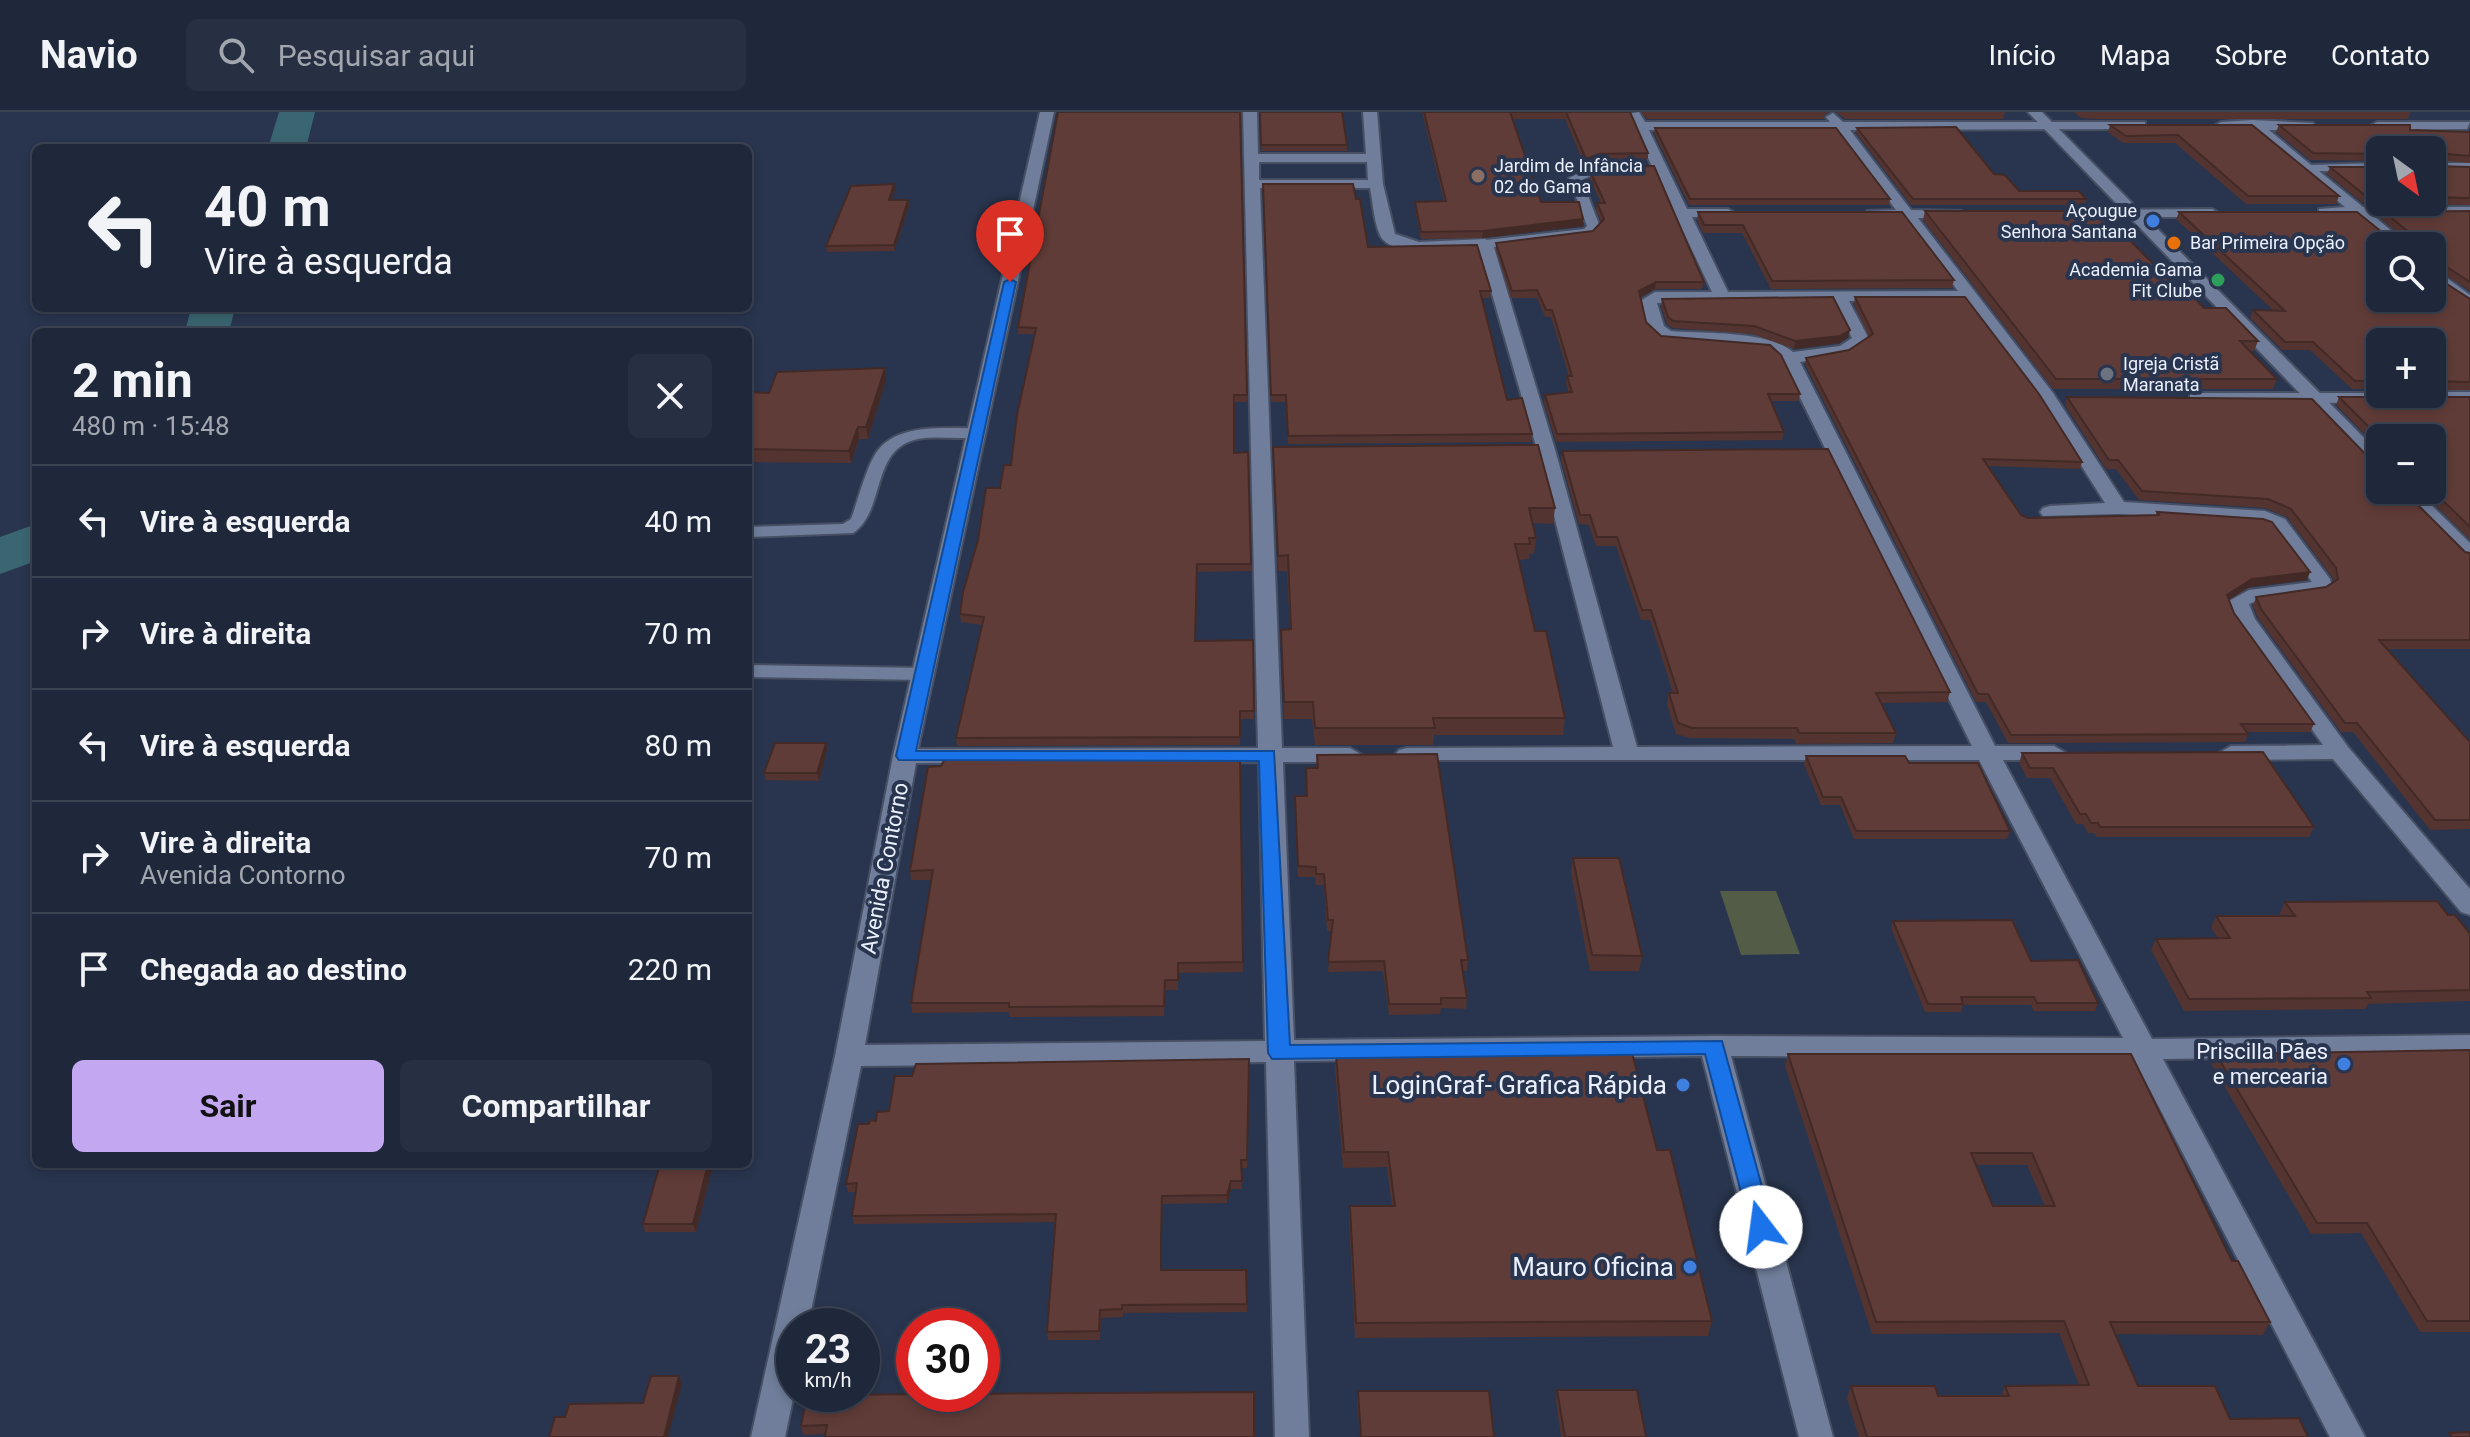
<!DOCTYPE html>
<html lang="pt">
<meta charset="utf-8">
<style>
:root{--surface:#1f283a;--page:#273042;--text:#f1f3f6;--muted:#a1a6af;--line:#3c4454;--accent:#c4a7f1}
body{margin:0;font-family:Roboto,sans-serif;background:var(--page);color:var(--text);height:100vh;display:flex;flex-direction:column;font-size:30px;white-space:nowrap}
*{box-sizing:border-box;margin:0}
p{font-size:26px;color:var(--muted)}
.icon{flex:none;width:44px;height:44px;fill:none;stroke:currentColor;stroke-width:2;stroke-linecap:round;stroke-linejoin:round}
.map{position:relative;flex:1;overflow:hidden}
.details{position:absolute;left:32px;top:216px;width:720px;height:840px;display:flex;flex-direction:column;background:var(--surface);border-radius:12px;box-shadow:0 4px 12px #0003,0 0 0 2px var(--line)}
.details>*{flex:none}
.top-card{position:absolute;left:32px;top:32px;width:720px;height:168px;border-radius:12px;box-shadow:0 4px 12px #0003,0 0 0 2px var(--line);background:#1f283a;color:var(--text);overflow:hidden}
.needle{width:52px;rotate:147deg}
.buttons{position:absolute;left:2366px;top:24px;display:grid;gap:16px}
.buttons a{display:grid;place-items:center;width:80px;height:80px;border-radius:12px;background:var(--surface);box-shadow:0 4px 12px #0003,0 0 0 2px var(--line);font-size:40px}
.speed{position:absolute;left:776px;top:1196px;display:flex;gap:16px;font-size:40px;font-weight:700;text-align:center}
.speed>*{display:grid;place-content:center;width:104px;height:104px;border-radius:50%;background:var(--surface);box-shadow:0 4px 12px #0003,0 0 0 2px var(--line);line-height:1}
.speed small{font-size:20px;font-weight:400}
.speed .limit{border:12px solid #d22;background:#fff;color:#111}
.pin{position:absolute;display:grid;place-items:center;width:68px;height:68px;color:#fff;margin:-82px -34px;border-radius:50% 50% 50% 0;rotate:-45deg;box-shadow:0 0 8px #0007}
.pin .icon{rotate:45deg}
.me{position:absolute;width:88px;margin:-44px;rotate:345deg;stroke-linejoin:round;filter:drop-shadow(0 0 6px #0008)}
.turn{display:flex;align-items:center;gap:28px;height:168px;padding:0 40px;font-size:36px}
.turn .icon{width:104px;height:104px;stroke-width:2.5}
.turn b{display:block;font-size:56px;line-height:68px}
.round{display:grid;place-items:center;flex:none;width:84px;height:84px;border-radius:12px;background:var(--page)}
.summary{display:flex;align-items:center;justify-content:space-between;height:136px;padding:0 40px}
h1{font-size:48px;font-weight:700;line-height:60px}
.action{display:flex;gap:16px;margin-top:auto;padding:16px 40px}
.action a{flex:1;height:92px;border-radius:12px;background:var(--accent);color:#111;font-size:32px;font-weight:700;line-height:92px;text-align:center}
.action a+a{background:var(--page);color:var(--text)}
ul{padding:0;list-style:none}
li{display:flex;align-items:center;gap:24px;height:112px;padding:0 40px;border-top:2px solid var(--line)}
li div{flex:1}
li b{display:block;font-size:30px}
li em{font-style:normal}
header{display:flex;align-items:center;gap:48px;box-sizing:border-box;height:112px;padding:0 40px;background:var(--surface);border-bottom:2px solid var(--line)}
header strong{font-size:38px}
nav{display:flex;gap:44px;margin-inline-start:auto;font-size:28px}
.search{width:560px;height:72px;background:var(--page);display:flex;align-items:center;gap:20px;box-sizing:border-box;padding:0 28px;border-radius:12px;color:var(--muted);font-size:30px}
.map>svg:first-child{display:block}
.green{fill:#535c46}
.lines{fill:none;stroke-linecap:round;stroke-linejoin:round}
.river{fill:#3a6671;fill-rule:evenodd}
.lane-casing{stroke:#464f63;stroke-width:4}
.street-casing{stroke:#464f63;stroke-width:4}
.secondary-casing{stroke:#464f63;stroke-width:4}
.lane{fill:#707e9b;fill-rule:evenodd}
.street{fill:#707e9b;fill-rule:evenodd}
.secondary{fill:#707e9b;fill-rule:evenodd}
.wall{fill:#533430;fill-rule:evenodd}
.shaded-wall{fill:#432a27}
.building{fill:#603c38;stroke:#432a27;stroke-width:2;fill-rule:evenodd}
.route{fill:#1a73e8;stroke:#114b97;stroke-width:2}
.education-dot{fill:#8d6e63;stroke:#29354e;stroke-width:3}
.shop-dot{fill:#3f7fe0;stroke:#29354e;stroke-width:3}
.food-dot{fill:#e8710a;stroke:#29354e;stroke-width:3}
.leisure-dot{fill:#2e9e5b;stroke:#29354e;stroke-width:3}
.worship-dot{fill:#6b7280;stroke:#29354e;stroke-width:3}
.labels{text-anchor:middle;stroke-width:8;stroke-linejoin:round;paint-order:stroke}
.far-poi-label{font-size:18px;fill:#eaf0fd;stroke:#29354e;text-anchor:start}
.street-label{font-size:22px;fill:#eaf0fd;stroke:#29354e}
.poi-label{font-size:22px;fill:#eaf0fd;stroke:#29354e;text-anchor:end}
.near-poi-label{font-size:26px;fill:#eaf0fd;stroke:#29354e;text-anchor:end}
</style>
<header>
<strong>Navio</strong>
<div class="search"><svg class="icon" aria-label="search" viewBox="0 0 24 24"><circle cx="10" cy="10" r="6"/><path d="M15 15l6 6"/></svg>Pesquisar aqui</div>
<nav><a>Início</a><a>Mapa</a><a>Sobre</a><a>Contato</a></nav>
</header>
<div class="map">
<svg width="2470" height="1325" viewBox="0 0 2470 1325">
<rect width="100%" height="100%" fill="#29354e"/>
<path class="green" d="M1720 779H1776L1800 842 1741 843Z"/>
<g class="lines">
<path class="river" d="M279 0H315L306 36H268Z
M191 196H235L229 220H185Z
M36 412V449L0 462V425Z"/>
<g class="lane-casing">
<path id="lane" d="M1625 51 1629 52V58L1600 59 1582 68 1600 115 1592 123 1485 136 1479 132 1485 128 1584 117 1587 114 1569 66 1594 53Z
M976 316 981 318V324C957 330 929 320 906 331 873 347 883 401 853 421L748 425V415L843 412 851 407C858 389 867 351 879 337 901 311 946 317 976 316Z
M748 553 923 556 932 562 923 568 748 565Z"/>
</g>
<g class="street-casing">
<path id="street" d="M1040 0H1054L918 637 1258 636 1243 0H1257L1258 42H1366L1363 0H1377L1383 72 1395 122 1419 130 1485 127 1493 132 1556 341 1637 635 1972 634 1782 249C1751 222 1670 245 1650 219 1644 212 1642 198 1640 189L1655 180H1712L1627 2 1639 0 1645 10H1830L1826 5 1833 1 1843 10H2145V16L2140 17 1850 18 1911 98 1961 99V105L1956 106H1918L2053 281 2124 390 2265 399 2285 407 2330 467 2332 475 2322 481 2254 490 2249 492 2255 507 2348 635 2470 777V803L2461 800 2333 647 2231 648 2219 641 2231 634 2323 633 2233 507 2227 490 2249 478 2312 470 2271 415 2261 411 2118 402 2043 404 2040 400 2043 396 2050 394 2105 391 2039 287 1965 189H1849L1869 227C1852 247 1825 246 1800 250L1995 634H2054L2066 641 2054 648H2003L2152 927 2470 923V943L2163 947 2365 1325H2330L2134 947 1731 944 1833 1325H1799L1702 944 1294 949 1309 1325H1275L1266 950 861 954 808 1214H794V1282L785 1325H751L835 944 893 644ZM1649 18H1836L1896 98 1867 99V105L1903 106 1958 179 1728 180 1692 105H1728L1735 101 1728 97H1687ZM1259 50H1367L1368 68H1259ZM1260 76H1370C1373 90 1374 113 1381 125 1395 147 1457 139 1479 137L1538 341 1613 635 1407 636 1399 638 1395 643 1399 648H1979L2123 926 1714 924 1294 928 1283 650H1350L1362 643 1350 636H1282ZM1833 189 1852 226 1840 234 1793 240C1767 218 1705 222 1671 219L1664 214 1657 191ZM1259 650 1265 929 865 933 916 651Z
M2253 8 2313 11 2315 14 2308 18H2269L2311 53 2380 51V59H2319L2363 95H2470V103L2374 104 2409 134H2392L2356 104 2319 103V97L2345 95 2252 18H2221L2214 14 2221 10Z
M2470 10 2467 17 2377 18 2370 14 2377 10Z
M2432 51H2470V59H2432Z
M2072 98 2212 97 2219 101 2212 105H2067V99Z
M2432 155 2470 183V196L2432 168Z
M2432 280H2470V290H2424L2415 285Z
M2196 281H2372L2381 286 2372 291 2190 290V282Z"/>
</g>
<g class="secondary-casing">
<path id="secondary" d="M2028 0H2042L2380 342V359L2373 357Z
M2395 378H2416L2470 431V449L2463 447Z"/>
</g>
<use href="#lane" class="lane"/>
<use href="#street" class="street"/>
<use href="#secondary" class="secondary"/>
</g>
<path class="wall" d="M1240 0 1247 290H1234V341L1248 340 1251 459 1197 460 1195 529 1253 528 1254 607H1240V633L957 634 956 626 982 513 961 510 960 502 1000 376 1011 353 1034 222H1018V215Z
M1259 0 1347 33V39H1261Z
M1422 0H1630L1648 41V47L1598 49 1585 54 1565 7H1512L1541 90 1583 114 1482 126 1421 127 1415 97V90L1444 89Z
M1641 0H1829L1825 2 1824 7H1647Z
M1836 0H2005L2003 7H1845Z
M2074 0H2411L2408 7H2096L2081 6Z
M2110 13H2252L2339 84 2336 92H2246L2175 31H2123L2108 20Z
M2279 13 2470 20V51L2434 48 2433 54 2470 55V93L2364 92 2327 62 2330 55H2380V90H2432V38H2380V49L2310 48 2276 20Z
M1655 16 1890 87 1889 93H1689L1654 21Z
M1857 16 1994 62 2019 79 2086 87 2085 93H1911L1856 21Z
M1591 61 1704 170 1702 177H1655L1641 185 1646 210 1661 224 1800 282 1798 289H1771L1784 320 1782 328 1556 330 1544 291 1545 283 1569 281 1566 272 1567 264H1569L1551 205H1545L1537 186H1511L1496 138V131L1593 119 1601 110 1596 97 1597 91H1601L1590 67Z
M1263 72 1356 87 1368 135 1491 179 1490 186H1481L1507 288 1532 322 1531 330 1288 332 1286 290H1271Z
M895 78 891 88H908L909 94 894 139 827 140 826 134Z
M1925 99 2182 181 2258 229 2254 239H2249L2277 267 2273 277H2053L1923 108Z
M2470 99V179L2433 155V163L2470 187V278H2432V230H2380V277H2352L2310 238H2282L2250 206 2253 198 2274 199 2176 107 2179 100 2393 129H2408L2381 107 2384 100Z
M1698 100 1954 168 1952 176 1771 177 1742 121H1703L1697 108Z
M1855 185 2082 350 2080 357 1988 354 2021 403 2028 406 2155 404 2157 400 2307 468 2249 475 2229 488 2234 501 2314 612 2310 620H2247L2248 622 2245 630 2008 631 1986 590H1976L1805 252 1806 246 1849 238 1869 225 1854 192Z
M1662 187 1848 225 1839 231 1794 237 1753 222 1672 216 1667 212 1661 194Z
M885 256 886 268 868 327H859L851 351 748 350V280L769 281Z
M2067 285 2380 378 2465 440 2470 441V537H2387L2468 628H2470V717L2430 718 2353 620H2341L2258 506 2253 494 2256 485 2326 475 2334 470 2332 465 2287 405 2265 396 2139 388 2116 357H2106L2065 293Z
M2339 285H2470V428L2420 378H2432L2380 326V338L2336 293Z
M1273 335 1555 396 1553 412 1533 411 1536 426 1534 442H1529V447L1518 448 1535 519 1565 606 1563 623H1434L1433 633H1315L1312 607H1284L1281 518 1290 517 1287 459H1278Z
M1562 339 1950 580 1947 590 1881 591 1896 621 1893 631 1796 632 1794 627 1690 626 1676 622 1667 592 1669 581H1673L1650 508H1641L1616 434H1596L1589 413 1579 412 1561 348Z
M826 631 827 638 819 669 766 668 764 661Z
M2022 641 2314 715 2309 725H2097L2094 721H2088L2083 712H2076L2050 666H2027L2019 651Z
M1317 643 1468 848 1467 859H1463L1467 886 1466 897 1441 896 1440 902 1389 903 1383 859 1328 860 1332 819H1327L1324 773H1316L1315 765H1298L1295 684H1306L1316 656Z
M1240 644 1243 860 1178 861V878H1165L1164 904 1010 905 1009 900 912 901 911 891 931 768H911L910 759Z
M1806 644 1909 651 2010 719 2007 727H1854L1840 693H1821L1804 652Z
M1573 746 1642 844 1639 859H1590L1571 761Z
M2285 790 2448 803 2470 822V889L2368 892 2365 897 2184 899 2151 838 2156 827 2218 826 2211 816 2216 804H2281L2280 801Z
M1893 809 2031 849 2098 891 2095 899H2034L2031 893H1963L1961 900H1925L1891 816Z
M2470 938V1220H2420L2361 1121 2311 1122 2212 953 2216 942Z
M1336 942 1657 1038 1712 1209 1708 1224 1355 1226 1349 1109 1350 1094H1392L1387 1055 1343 1056 1335 957Z
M1788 942H2131L2232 1149 2270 1210 2263 1223 2115 1222 2138 1274 2230 1307 2308 1325H1859L1847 1286 1851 1274 1938 1284H2001L2005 1274 2079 1273 2059 1221 1872 1222 1785 954ZM1976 1053H2027L2045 1094H1993Z
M1249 947 1247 1056H1241L1242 1077H1231L1227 1091 1162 1092 1161 1133 1162 1158H1246L1247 1200 1123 1201V1205L1101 1206 1100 1228H1048L1047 1220 1056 1110 854 1112 852 1104 856 1080H848L846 1072 869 1012 889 999 912 964Z
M713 1052 696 1120H645L643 1112Z
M1557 1278 1646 1325H1561L1556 1288Z
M1358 1279 1494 1325H1360L1357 1289Z
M1254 1280 826 1322 803 1323 801 1314Z"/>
<path class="shaded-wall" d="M1599 42 1598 49 1585 54 1586 47Z
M894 72 895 78 889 94V88Z
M908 88 909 94 894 139V133Z
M1583 107V114L1482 126 1483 119Z
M1656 170 1655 177 1638 186 1639 179Z
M1850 218 1848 225 1839 231 1794 237 1795 229Z
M885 256 886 268 868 327 866 315Z
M858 315 859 327 851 351 849 339Z
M2310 460 2307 468 2249 475 2224 491 2227 483 2252 467Z
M826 631 827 638 819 669 817 661Z
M708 1052H713L696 1120 693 1112Z
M1231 1069V1077L1227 1091V1083Z
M679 1264 682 1272 668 1325H664Z"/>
<path class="building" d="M1058 0H1240L1247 283H1234V341L1248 340 1251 452H1197L1195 529 1253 528 1254 599H1240V625L956 626 984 505 960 502 963 480 978 428 986 376H1000L1004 353H1011L1017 303 1036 216 1018 215Z
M1260 0H1342L1347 33H1261Z
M1424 0H1630L1648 41 1599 42 1586 47 1566 0H1510L1541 90H1579L1583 107 1483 119 1421 120 1415 90 1446 89Z
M2110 13H2252L2339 84H2248L2178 23 2126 24Z
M2279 13H2410V18L2470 20V44L2435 41 2433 54 2470 55V86L2432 85V38H2380V42L2313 41Z
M1956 15 1994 62 2005 63 2019 79H2079L2086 87H1913L1857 16Z
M1655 16H1836L1890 87H1690Z
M1654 54 1704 170H1656L1639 179 1646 210 1661 224 1770 233 1781 243 1800 282H1768L1784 320 1557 322 1545 283 1572 280 1567 264H1572L1560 224 1552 198H1546L1537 178 1512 179 1496 131 1593 119 1604 107 1597 91H1605L1591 61 1602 55Z
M2330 55H2380V85H2367Z
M894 72 889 88H908L894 133 826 134 851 74Z
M1263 72H1353L1356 87H1360L1368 135 1477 133 1491 179H1480L1507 288 1522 286 1532 322 1288 324 1286 283H1271Z
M1925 99H2101L2182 181H2190L2204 196H2226L2258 229H2240L2277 267H2056Z
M2470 99V170L2433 146V163L2470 187V270L2432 269V230H2380V269H2355L2313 230H2285L2253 198 2285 199 2179 100H2357L2393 129 2412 130 2414 124 2384 100ZM2380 134H2432V186H2380Z
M1698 100H1902L1954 168 1772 169 1743 113H1704Z
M1833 185 1850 218 1840 224 1795 229 1754 214 1673 209 1668 205 1662 187Z
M1855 185H1965L2039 282 2082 350 1983 347 2021 403 2028 406 2159 403 2157 400 2263 407 2272 410 2310 460 2252 467 2227 483 2234 501 2314 612H2241L2248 622 2011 623 1988 582H1978L1806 246 1849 238 1873 222Z
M885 256 866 315H858L849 339 748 337V280L769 281 777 260Z
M2067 285 2312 287 2374 351 2380 352V378H2403L2465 440 2470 441V528H2379L2468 628H2470V708H2435L2357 611H2345L2261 497 2256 485 2326 475 2338 467 2336 456 2291 397 2268 387 2142 379 2118 348H2109Z
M2339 285H2470V415L2432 378V326H2380Z
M1538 333 1555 396H1529L1536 426H1529L1530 432H1515L1535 519H1546L1565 606H1433L1435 616H1315L1313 590H1284L1281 518 1291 517 1288 443 1278 444 1273 335Z
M1828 337 1950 580 1876 581 1896 621H1799L1797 616H1692L1678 611 1669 581H1678L1651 498H1642L1617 425H1597L1590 403H1580L1562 339Z
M775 631H826L817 661H764Z
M2263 640 2314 715H2100L2098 711H2091L2086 702H2080L2053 656H2030L2022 641Z
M1437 642 1468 848H1461L1467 886H1441V892H1389L1384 849 1328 850 1333 808H1328L1324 762H1316V755L1298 754 1295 684H1307L1306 656H1318L1317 643Z
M1240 644 1243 850 1178 851V868H1165L1164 894 1009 895V891H911L933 758 910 759 928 655 941 654 946 645Z
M1806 644H1905L1909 651H1978L2010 719H1856L1841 685H1823Z
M1573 746H1619L1642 844 1592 843Z
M2437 789 2448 803H2455L2470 822V878L2367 880 2371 886 2189 887 2156 827 2230 826 2216 804H2295L2285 790Z
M2012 808 2031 849 2078 848 2098 891H2037L2034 885H1961L1963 892H1928L1893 809Z
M2470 938V1209H2427L2367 1111H2317L2216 942Z
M1632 941 1657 1038H1670L1712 1209 1356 1211 1350 1094H1395L1388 1040H1344L1336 942Z
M1788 942H2131L2232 1149H2238L2270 1210H2110L2138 1274H2215L2230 1307 2299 1306 2308 1325H1867L1851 1274H1935L1938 1284H2009L2005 1274 2089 1273 2064 1209 1876 1210ZM1971 1041H2032L2055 1094H1993Z
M1249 947 1247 1048H1241L1242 1069H1231L1227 1083 1162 1084 1161 1125V1158H1246L1247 1192 1122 1193V1197L1100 1198 1099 1219 1047 1220 1056 1102 852 1104 857 1071 846 1072 858 1012H869L870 1008 876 1009 877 1000 889 999 895 964H912L916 952Z
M660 1052H708L693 1112H643Z
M651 1264H679L664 1325H549L555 1305H565L569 1292 643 1291Z
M1557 1278H1637L1646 1325H1565Z
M1358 1279H1489L1494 1325H1361Z
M1254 1280V1325H825L827 1313 801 1314 807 1283Z
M2470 1320V1325H2452L2449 1321Z"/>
<path class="route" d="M1010 167 1016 170 916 639H1274L1290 933 1722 929 1773 1115 1770 1121H1753L1750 1115 1705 942 1272 947 1268 941 1259 649 899 648 896 644 1004 170Z"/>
<circle class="education-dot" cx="1478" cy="64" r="8"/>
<g class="shop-dot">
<circle cx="2153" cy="109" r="8"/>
<circle cx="2344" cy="952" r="8"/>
<circle cx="1683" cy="973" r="8"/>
<circle cx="1690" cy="1155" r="8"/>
</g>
<circle class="food-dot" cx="2174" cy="131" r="8"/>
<circle class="leisure-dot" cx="2218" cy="168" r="8"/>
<circle class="worship-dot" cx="2107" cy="262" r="8"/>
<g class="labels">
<g class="far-poi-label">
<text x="1494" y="60">Jardim de Infância<tspan x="1494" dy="21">02 do Gama</tspan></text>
<text x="2137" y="105" text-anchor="end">Açougue<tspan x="2137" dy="21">Senhora Santana</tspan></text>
<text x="2190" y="137">Bar Primeira Opção</text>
<text x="2202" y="164" text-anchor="end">Academia Gama<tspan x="2202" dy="21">Fit Clube</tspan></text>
<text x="2123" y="258">Igreja Cristã<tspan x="2123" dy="21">Maranata</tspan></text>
</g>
<g class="street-label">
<text transform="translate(884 756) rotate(-79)" y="8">Avenida Contorno</text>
</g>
<g class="poi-label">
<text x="2328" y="947">Priscilla Pães<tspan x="2328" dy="25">e mercearia</tspan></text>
</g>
<g class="near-poi-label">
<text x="1667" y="982">LoginGraf- Grafica Rápida</text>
<text x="1674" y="1164">Mauro Oficina</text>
</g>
</g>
</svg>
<div class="buttons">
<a><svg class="needle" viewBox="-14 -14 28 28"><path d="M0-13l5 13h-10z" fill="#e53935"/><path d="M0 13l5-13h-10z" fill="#a1a6af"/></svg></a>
<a><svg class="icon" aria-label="search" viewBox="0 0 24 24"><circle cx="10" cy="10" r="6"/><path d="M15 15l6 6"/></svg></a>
<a>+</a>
<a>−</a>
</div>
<div class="speed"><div>23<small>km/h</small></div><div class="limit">30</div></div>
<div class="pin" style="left:1010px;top:170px;background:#d93025"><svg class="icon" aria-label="arrive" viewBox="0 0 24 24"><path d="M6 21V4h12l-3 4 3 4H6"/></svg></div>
<svg class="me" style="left:1761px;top:1115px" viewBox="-20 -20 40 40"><circle r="19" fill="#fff"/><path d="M0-13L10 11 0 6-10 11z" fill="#1a73e8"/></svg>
<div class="top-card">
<div class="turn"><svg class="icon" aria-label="left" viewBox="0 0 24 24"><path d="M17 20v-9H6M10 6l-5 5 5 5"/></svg><div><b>40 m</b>Vire à esquerda</div></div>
</div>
<section class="details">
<div class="summary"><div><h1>2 min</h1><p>480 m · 15:48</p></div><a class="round"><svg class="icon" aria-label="close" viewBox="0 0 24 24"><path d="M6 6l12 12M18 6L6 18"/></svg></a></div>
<ul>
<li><svg class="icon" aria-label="left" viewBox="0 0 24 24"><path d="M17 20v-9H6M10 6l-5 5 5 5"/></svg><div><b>Vire à esquerda</b></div><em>40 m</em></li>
<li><svg class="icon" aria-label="right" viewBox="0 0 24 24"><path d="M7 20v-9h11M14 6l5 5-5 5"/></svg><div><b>Vire à direita</b></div><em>70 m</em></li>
<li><svg class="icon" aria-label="left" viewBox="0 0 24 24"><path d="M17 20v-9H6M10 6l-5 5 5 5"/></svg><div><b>Vire à esquerda</b></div><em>80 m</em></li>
<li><svg class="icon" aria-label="right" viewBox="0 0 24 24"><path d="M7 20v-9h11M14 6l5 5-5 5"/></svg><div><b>Vire à direita</b><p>Avenida Contorno</p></div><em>70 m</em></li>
<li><svg class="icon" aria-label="arrive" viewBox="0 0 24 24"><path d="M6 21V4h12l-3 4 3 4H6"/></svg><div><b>Chegada ao destino</b></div><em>220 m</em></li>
</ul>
<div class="action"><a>Sair</a><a>Compartilhar</a></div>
</section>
</div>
